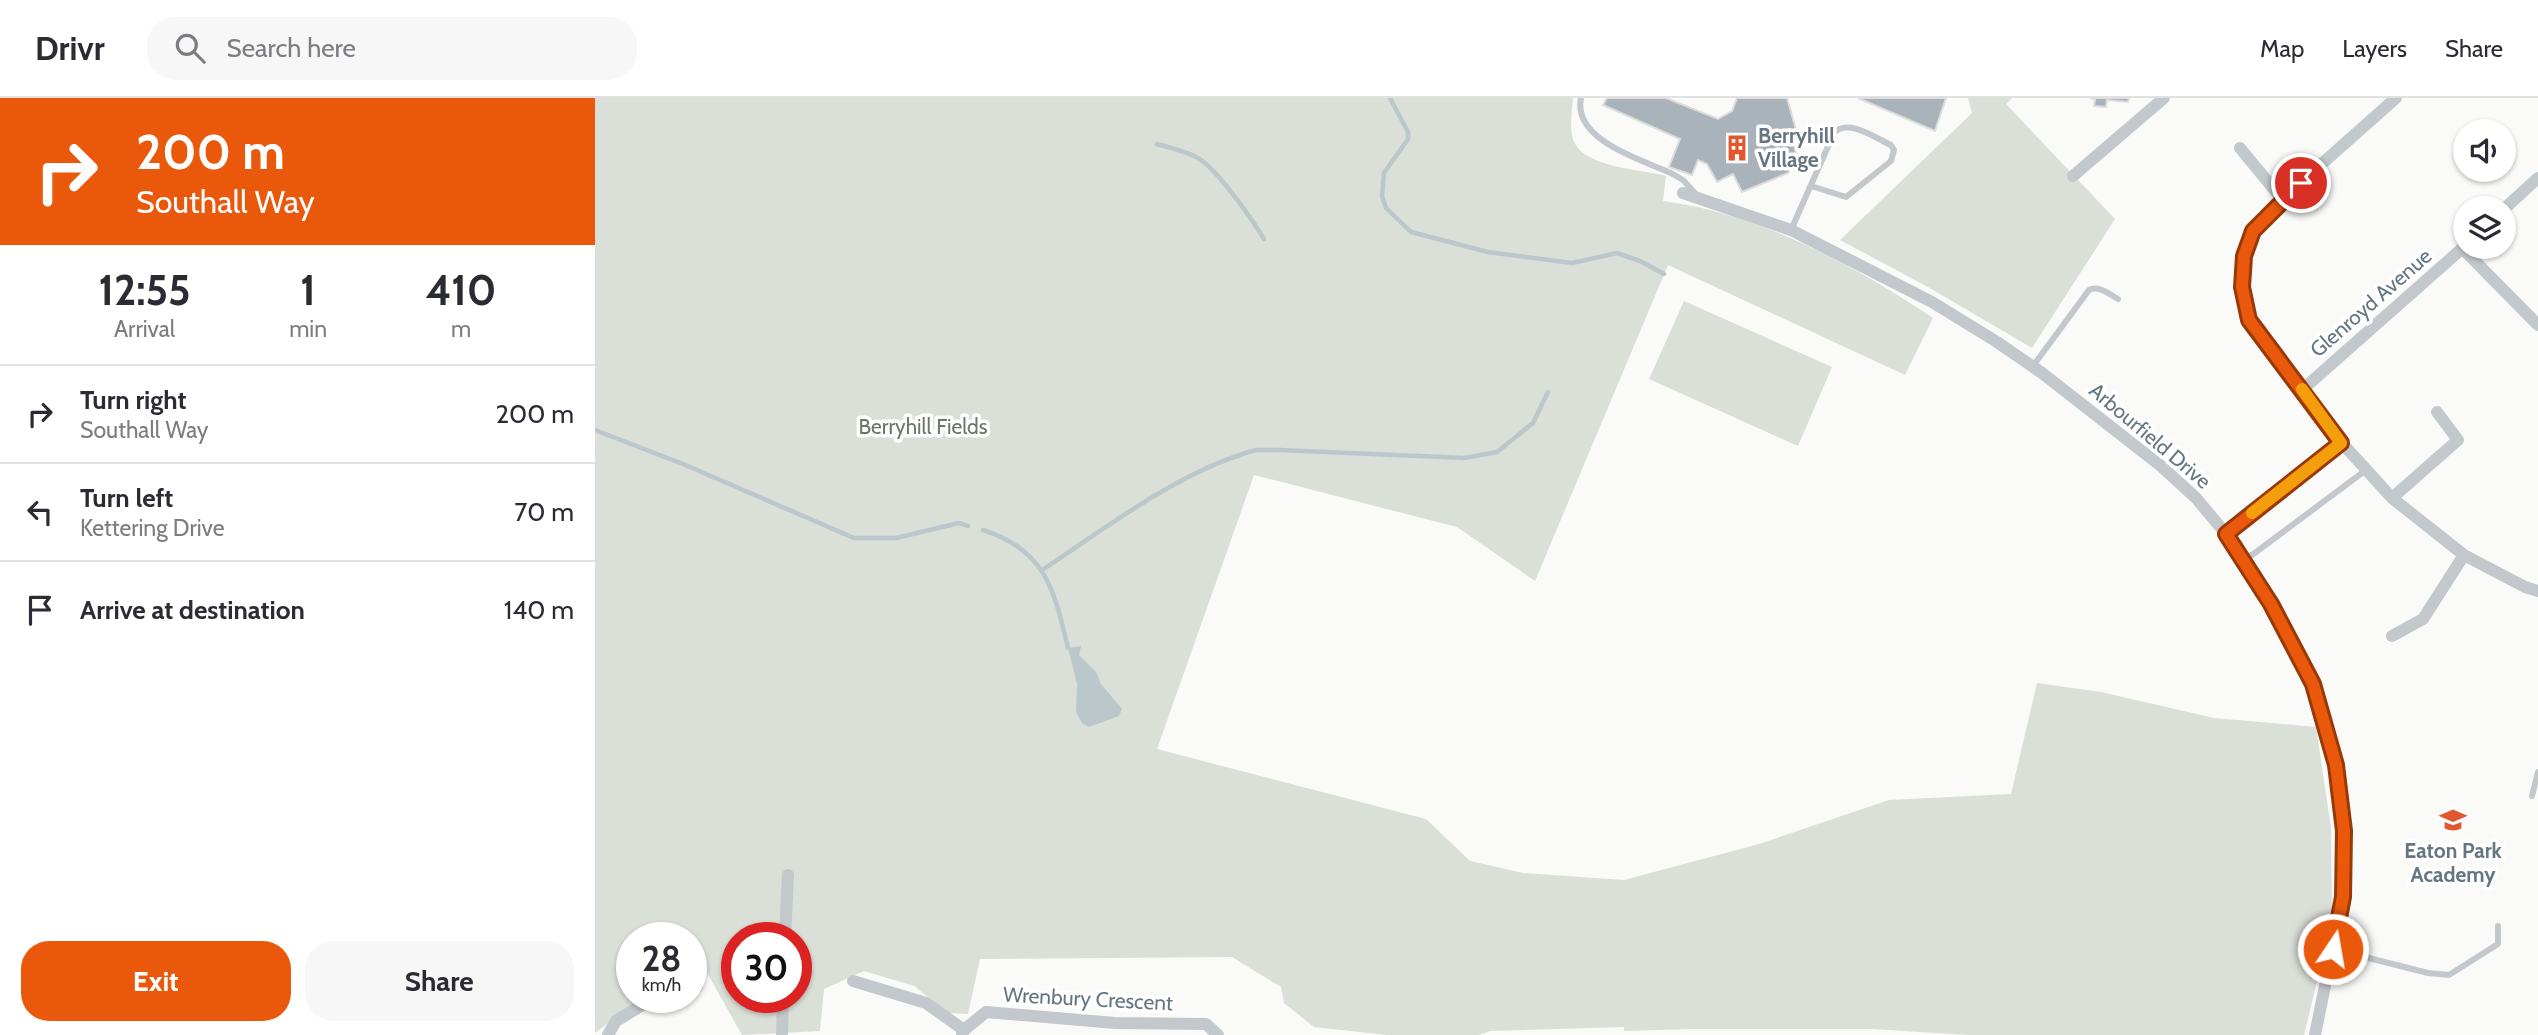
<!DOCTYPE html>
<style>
:root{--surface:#fff;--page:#f7f7f7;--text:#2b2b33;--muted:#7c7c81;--line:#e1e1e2;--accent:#ea580c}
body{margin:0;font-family:Cabin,sans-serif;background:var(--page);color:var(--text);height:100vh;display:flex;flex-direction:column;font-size:26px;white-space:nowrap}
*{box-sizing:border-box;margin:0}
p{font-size:23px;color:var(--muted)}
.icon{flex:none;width:38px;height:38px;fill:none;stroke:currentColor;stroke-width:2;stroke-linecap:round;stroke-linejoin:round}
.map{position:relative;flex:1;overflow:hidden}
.sheet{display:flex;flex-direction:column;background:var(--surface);width:595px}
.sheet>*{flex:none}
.banner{background:#ea580c;color:#fff;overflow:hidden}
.fabs{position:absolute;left:1858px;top:21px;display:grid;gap:14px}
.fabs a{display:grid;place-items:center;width:63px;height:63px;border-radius:50%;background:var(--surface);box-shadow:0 2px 5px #0004;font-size:35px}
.speed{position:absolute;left:21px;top:824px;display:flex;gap:14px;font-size:35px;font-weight:700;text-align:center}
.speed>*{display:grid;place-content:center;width:91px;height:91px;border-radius:50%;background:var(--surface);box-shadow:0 2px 5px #0004;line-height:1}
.speed small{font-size:18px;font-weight:400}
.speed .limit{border:10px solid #d22;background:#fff;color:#111}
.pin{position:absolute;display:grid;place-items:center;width:60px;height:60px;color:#fff;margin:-30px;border:4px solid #fff;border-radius:50%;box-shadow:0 2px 7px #0007}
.me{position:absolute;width:77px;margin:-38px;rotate:12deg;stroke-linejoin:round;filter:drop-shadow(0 0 5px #0008)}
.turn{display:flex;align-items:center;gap:24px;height:147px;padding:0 21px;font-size:32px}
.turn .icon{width:91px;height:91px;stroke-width:2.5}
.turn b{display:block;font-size:49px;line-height:60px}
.eta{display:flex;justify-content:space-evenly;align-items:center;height:119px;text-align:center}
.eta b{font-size:42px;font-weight:700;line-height:49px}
.cta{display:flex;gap:14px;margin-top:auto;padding:14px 21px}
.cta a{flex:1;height:80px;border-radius:28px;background:var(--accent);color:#fff;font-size:28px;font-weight:700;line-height:80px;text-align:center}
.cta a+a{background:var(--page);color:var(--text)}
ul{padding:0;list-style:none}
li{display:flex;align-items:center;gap:21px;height:98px;padding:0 21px;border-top:2px solid var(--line)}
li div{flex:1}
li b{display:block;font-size:26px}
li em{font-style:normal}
header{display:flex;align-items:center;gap:42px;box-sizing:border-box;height:98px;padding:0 35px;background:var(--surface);border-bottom:2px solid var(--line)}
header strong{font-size:33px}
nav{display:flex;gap:38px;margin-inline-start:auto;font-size:24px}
.search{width:490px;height:63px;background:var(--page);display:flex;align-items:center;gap:18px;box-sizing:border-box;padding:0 24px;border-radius:28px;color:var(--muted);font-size:26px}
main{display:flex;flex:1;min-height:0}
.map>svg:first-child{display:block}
.green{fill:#dadfd7;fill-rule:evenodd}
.water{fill:#bbc7cb}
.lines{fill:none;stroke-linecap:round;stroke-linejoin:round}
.stream{stroke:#bbc7cb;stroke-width:4.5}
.building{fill:#aab3b9;stroke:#dcdcda;stroke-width:2}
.service{stroke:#c3c8cc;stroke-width:6}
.minor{stroke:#c3c8cc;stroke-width:12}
.route-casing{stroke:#983908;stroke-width:18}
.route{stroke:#ea580c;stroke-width:12}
.slow{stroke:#f59e0b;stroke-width:12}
.labels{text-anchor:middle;stroke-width:7;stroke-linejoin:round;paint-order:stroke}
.poi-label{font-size:21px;font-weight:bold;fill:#657683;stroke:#fff;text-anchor:start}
.street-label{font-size:21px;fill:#657683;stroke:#fff}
.park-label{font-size:21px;fill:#687a64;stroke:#fff}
</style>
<header>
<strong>Drivr</strong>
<div class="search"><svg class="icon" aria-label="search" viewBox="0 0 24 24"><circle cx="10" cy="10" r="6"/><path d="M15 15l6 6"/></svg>Search here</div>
<nav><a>Map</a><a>Layers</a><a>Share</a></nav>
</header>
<main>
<section class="sheet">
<div class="banner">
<div class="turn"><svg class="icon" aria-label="right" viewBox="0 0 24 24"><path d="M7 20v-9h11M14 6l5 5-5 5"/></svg><div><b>200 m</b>Southall Way</div></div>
</div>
<div class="eta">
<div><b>12:55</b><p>Arrival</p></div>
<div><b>1</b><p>min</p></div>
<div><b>410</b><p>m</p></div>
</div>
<ul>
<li><svg class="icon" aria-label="right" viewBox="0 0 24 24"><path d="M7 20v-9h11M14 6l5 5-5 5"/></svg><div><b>Turn right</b><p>Southall Way</p></div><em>200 m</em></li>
<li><svg class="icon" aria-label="left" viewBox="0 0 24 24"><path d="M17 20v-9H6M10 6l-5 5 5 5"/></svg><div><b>Turn left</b><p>Kettering Drive</p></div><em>70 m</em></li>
<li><svg class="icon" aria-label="arrive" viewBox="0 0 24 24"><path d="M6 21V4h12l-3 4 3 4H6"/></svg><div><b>Arrive at destination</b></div><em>140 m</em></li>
</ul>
<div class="cta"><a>Exit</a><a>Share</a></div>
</section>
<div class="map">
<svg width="1943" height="937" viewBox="0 0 1943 937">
<rect width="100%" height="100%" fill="#fafaf8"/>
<path class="green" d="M0 0H978C977 12 974 33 979 44 991 70 1046 71 1071 78L1068 103C1163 115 1259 167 1338 220L1310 277 1073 167 940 483 862 429 659 377 562 651 831 721 875 763 928 775 1029 782 1164 746 1294 702 1416 696 1442 585 1506 594 1619 620 1721 629 1736 730 1737 820 1709 937H1373L1277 931H1096L1029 933V929L895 933 884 937H792L719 929 689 905 686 889 637 859 385 861 373 916 353 915 319 888 269 873 229 891 225 933 147 937 105 862 96 867V840H37V900H47L0 935ZM142 840H201V900H142Z
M1373 0H1417L1411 6 1520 121 1437 250 1333 189 1245 142 1377 15Z
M1089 203 1237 269 1203 348 1054 281Z"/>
<path class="water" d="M486 548 484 557 501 574 506 586 527 611 524 618 494 629 487 625 481 614 482 586 473 550Z"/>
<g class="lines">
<path class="stream" d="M795 0 813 34V41L789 75 787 98 791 110 816 134 893 154 977 165 1022 155 1045 163 1069 176
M562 46C575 50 591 53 603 60 622 71 657 121 669 141
M0 332 88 366 259 440H301L364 425 373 428
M650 355 661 352H685L869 360 902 354 938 325 953 294
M388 432C451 452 459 492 473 550
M447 472C508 432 578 378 648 356"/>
</g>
<path class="building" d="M1012 0H1071L1123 21 1137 13 1142 0H1192L1205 46 1200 55 1213 63 1204 75 1196 69 1193 75 1147 94 1138 76 1122 84 1112 66 1103 62 1097 77 1074 69 1085 41 1008 7Z
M1263 0H1351L1340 33Z
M1495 0H1534L1533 4 1512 2 1511 9 1499 8 1500 1Z"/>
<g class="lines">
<path class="service" d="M986 0C977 42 1047 62 1076 75L1088 82 1100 95
M1196 132 1239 35C1253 20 1280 40 1296 47L1299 52 1296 63 1251 99 1216 88
M1438 268 1494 192C1504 187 1514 196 1523 201
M1649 463 1771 372
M1937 698 1943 674
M1738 851 1833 875 1854 877 1903 846V828"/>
<path class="minor" d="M1801 0 1687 101 1658 133 1649 158 1647 189 1654 222 1747 345 1797 400 1869 457 1930 489 1943 493
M1645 50 1687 101
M1478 78 1569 0
M1088 95 1196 132 1337 204 1402 244 1447 275 1566 368 1601 400 1631 436 1676 506 1718 586 1741 667 1749 733 1748 799 1720 937
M1909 111 1943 80
M1867 150 1943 227
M1707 292 1871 147
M1797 400 1863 342 1842 314
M1631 436 1747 345
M1797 538 1828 521 1869 457
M190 840 193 777
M258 883 331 905 369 932
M96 890 102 889
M13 937 21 923 59 900
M187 937 188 900
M367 937 369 932 391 914 520 925 611 926 623 937"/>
</g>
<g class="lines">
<g class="route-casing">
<path id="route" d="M1706 85 1658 133 1649 158 1647 189 1654 222 1746 345 1631 436 1676 506 1718 586 1741 667 1749 733 1748 799 1738 851"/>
</g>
<use href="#route" class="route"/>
<path class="slow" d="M1657 415 1746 345 1707 291"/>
</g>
<defs>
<g id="building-bare" transform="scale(2.1)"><path d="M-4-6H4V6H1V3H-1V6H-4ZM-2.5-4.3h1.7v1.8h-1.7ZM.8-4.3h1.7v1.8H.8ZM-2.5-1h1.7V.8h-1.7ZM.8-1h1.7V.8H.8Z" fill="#e4572e" stroke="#fff" stroke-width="2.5" paint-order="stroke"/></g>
<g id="school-bare" transform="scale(2.1)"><path d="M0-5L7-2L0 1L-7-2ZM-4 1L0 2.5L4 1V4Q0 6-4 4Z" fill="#e4572e" stroke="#fff" stroke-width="2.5" paint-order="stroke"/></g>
</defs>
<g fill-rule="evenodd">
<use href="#building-bare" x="1142" y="50"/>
<use href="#school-bare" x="1858" y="722"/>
</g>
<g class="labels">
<g class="poi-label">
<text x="1163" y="45">Berryhill<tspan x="1163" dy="24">Village</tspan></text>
<text x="1858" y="760" text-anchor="middle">Eaton Park<tspan x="1858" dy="24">Academy</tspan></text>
</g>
<g class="street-label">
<text transform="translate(1776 205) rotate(-41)" y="7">Glenroyd Avenue</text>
<text transform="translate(1555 338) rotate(40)" y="7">Arbourfield Drive</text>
<text transform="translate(493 901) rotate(3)" y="7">Wrenbury Crescent</text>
</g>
<g class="park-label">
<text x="328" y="336">Berryhill Fields</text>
</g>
</g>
</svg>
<div class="fabs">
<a><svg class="icon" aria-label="sound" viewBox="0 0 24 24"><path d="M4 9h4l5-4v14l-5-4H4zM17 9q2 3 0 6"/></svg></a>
<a><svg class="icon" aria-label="layers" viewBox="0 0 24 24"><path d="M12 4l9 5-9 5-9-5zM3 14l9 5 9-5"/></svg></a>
</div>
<div class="speed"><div>28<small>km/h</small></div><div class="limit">30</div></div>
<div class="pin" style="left:1706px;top:85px;background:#d93025"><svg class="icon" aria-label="arrive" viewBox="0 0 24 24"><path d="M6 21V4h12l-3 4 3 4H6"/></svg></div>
<svg class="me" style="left:1738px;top:851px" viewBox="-20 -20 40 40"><circle r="17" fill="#ea580c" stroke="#fff" stroke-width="3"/><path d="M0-11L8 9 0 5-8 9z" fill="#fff"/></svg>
</div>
</main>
